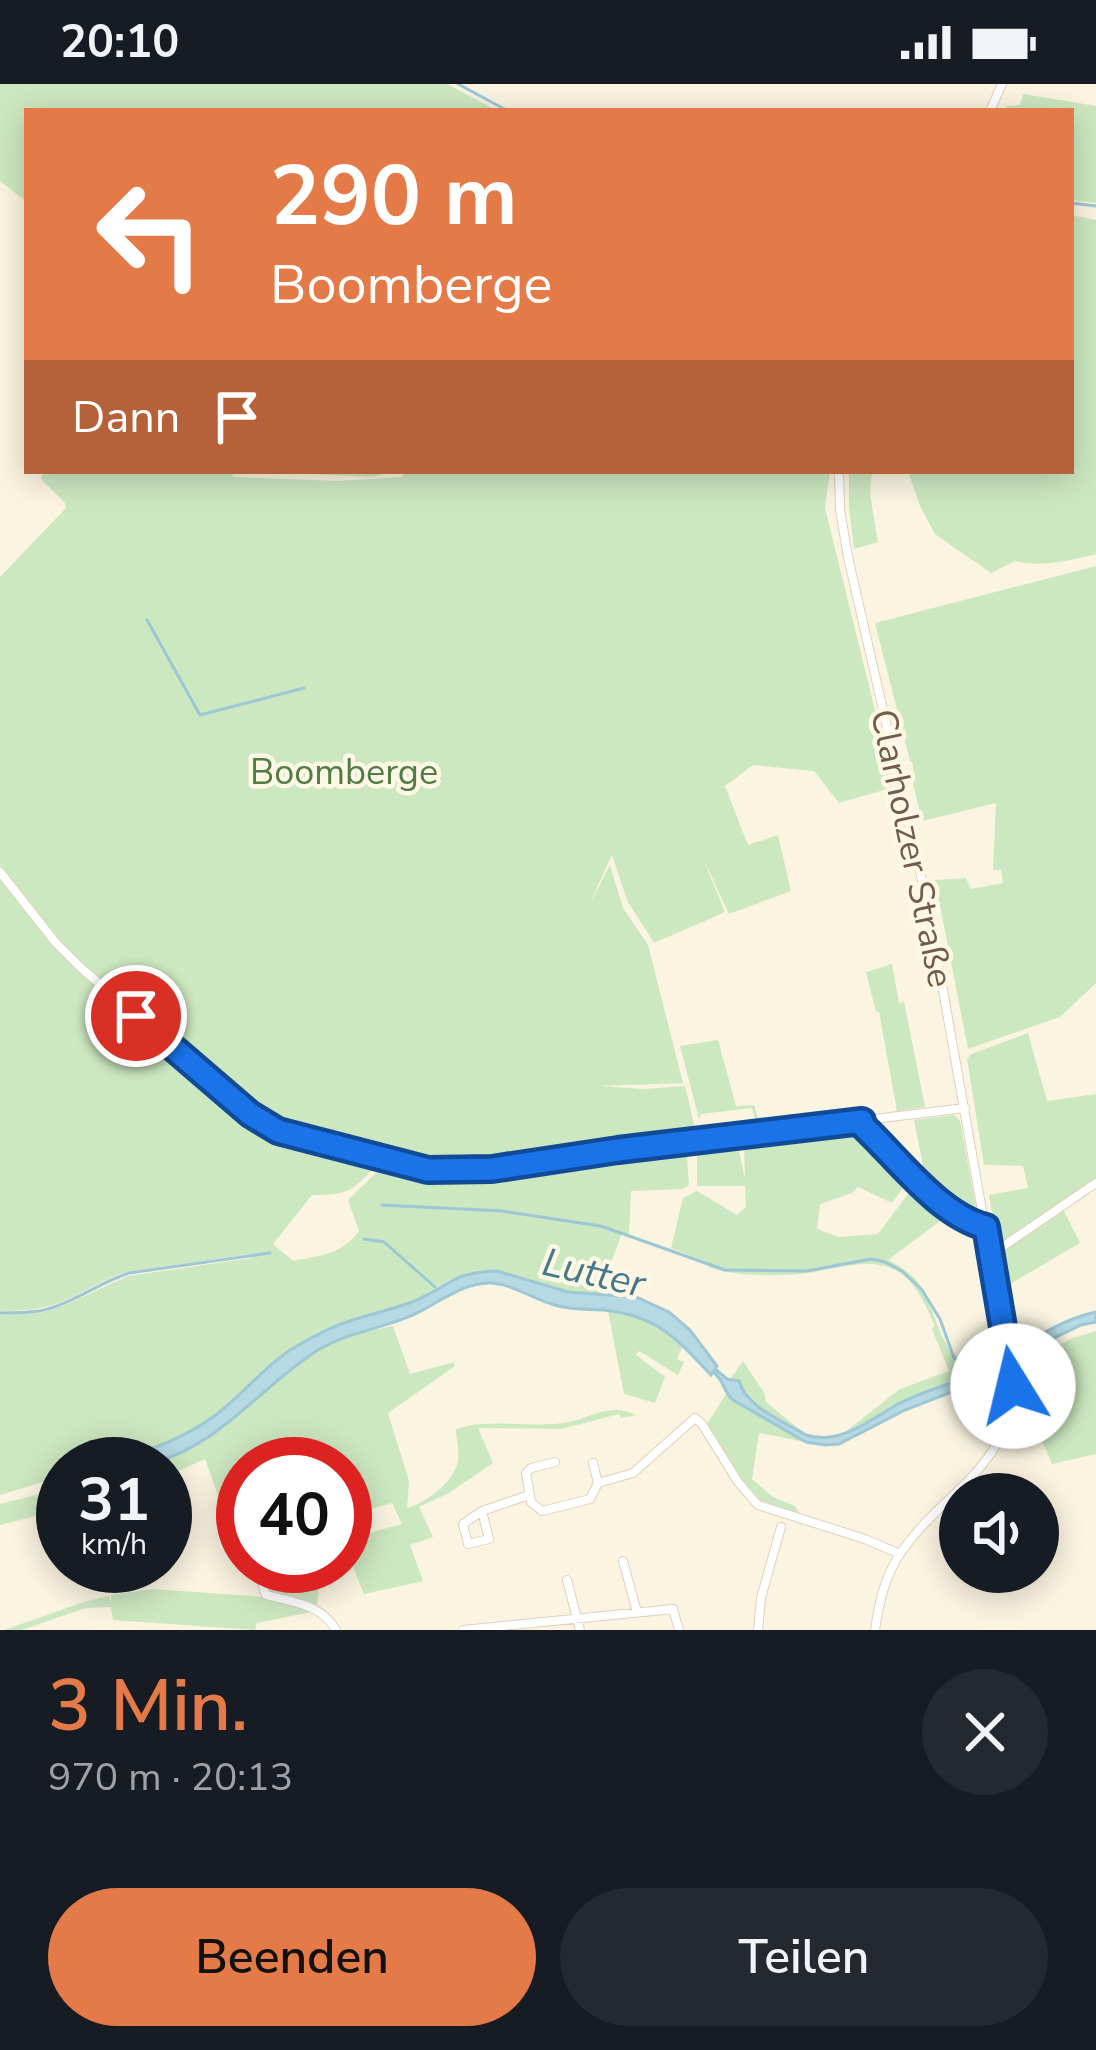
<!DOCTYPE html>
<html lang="de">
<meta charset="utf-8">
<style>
:root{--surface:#171b24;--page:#242831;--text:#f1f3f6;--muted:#9ea1a6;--accent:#e37a48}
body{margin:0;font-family:"Nunito Sans",sans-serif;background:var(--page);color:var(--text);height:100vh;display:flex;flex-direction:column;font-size:45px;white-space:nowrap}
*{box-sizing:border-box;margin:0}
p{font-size:39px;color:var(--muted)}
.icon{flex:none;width:66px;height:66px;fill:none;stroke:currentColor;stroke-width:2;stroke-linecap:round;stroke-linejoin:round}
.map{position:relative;height:1546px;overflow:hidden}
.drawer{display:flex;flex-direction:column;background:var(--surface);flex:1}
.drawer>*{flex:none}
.hud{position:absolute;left:24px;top:24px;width:1050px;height:366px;border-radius:0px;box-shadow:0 6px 30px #0003;background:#e37a48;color:#fff;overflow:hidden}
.tools{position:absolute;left:939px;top:1389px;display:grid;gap:24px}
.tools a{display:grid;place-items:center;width:120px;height:120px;border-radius:50%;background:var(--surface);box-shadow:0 6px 30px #0003;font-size:60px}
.speed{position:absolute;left:36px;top:1353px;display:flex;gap:24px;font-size:60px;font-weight:700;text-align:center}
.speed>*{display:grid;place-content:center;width:156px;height:156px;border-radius:50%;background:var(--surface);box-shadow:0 6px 30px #0003;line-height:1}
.speed small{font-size:30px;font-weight:400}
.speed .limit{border:18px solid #d22;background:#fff;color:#111}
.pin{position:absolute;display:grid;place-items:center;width:102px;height:102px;color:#fff;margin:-51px;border:6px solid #fff;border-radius:50%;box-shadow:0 3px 12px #0007}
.me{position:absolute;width:132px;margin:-66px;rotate:351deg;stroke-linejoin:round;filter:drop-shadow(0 0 9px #0008)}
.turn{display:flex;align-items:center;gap:42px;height:252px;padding:0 48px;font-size:54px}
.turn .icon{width:156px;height:156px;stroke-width:2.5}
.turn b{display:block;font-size:84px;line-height:102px}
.then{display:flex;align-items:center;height:114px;padding:0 48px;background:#0003;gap:24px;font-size:45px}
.round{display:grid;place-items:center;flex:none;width:126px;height:126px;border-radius:63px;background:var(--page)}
.overview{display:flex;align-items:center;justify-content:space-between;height:204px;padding:0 48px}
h1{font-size:72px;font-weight:600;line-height:90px;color:var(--accent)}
.action{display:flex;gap:24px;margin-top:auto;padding:24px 48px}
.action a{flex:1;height:138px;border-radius:72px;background:var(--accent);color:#111;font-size:48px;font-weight:600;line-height:138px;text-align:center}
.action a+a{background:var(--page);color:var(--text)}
.status{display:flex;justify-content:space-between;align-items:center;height:84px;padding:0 60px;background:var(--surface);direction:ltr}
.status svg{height:33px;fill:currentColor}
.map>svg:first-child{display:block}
.green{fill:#cce8c0}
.water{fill:#b6d9e4;stroke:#9dc7d5;stroke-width:3}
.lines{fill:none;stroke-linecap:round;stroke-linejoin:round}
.stream{stroke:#9dc7d5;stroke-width:3}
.minor-casing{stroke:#dfd0bd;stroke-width:10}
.minor{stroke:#fff;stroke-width:8}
.route-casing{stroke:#114b97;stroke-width:30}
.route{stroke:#1a73e8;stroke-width:21}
.labels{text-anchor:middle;stroke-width:9;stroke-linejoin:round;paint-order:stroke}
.park-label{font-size:36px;fill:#4f7d43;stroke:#fff7e6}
.street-label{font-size:36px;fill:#715b49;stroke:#fff7e6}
.water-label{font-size:39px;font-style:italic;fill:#46798b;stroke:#fff7e6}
</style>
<div class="status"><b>20:10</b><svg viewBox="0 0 49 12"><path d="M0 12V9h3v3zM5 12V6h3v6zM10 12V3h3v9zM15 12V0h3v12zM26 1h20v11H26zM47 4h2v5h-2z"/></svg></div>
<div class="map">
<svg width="1096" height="1546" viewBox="0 0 1096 1546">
<rect width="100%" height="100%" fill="#fbf4e1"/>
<path class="green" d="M0 0H447L498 27H27V118L0 97Z
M1023 10 1096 22V119L1071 116V27H1004L1007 22 1020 21Z
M1071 131 1096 136V470C1071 476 1041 484 1015 477L991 489 935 450 920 422 908 387H1071Z
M54 387H395L373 393 271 388 233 390 232 393 338 397 402 393 405 387H830L825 424 894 703 839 719 814 687 753 681 725 702 748 761 778 751 791 807 729 830 702 772 725 828 654 859 628 818 612 771 589 821 610 781 623 824 648 861 683 999 600 1002 643 1005 685 1002 697 1053 491 1077 429 1080 283 1045 269 1072 280 1054 381 1077C353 1105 353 1111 312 1111L273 1160 293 1177C321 1171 341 1171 359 1147L348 1116 387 1078 428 1090 493 1088 686 1062 689 1101 683 1105 631 1107 629 1150 622 1149 600 1209 568 1208 497 1187 449 1196 420 1214 388 1227 324 1245 309 1253 285 1269 218 1330 183 1351 150 1366 105 1380H63V1392L0 1411V1231L40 1229 63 1222 128 1192 252 1174 250 1170 126 1188C103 1195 83 1209 61 1218 41 1226 21 1227 0 1227V493L66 424 65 419 41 395 42 391Z
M849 387H872L870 410 878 458 854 465 849 424Z
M1096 482V899L1060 933 968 965 935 796 966 794 971 805 1003 799 1001 786H993L996 719 922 737 913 700V679L910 677 875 539Z
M892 880 899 919 904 918 925 1023 897 1027 879 928H876L866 888Z
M1028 949 1047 1017 1096 1010V1096L1061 1121 1080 1159 1005 1203 989 1111 1028 1104 1023 1082 984 1081 967 975 971 970Z
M718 956 736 1022 754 1021 761 1044 757 1042 752 1024 701 1030 699 1035 680 962Z
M954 1031 960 1037 978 1134 927 1101 914 1036Z
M848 1042 861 1044 912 1098 904 1103 892 1119 858 1103 852 1109 820 1120 817 1145 839 1153 878 1150 911 1106 916 1104 951 1129 888 1176C935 1199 925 1224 948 1263 954 1273 969 1279 978 1287L905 1315 840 1352 900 1305 949 1287 932 1245 935 1241C925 1222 917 1198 897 1187 870 1173 841 1184 813 1188 785 1193 734 1193 709 1183L710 1179 671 1164 683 1114 697 1107 737 1131 746 1123 745 1102H697V1062L737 1057 745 1095 744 1056Z
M608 1227C642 1233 657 1238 683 1261L677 1275 684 1278 678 1291 639 1267 636 1271 665 1293 655 1319 624 1310Z
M393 1242 410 1290 454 1278 455 1282 388 1329 409 1397 407 1424C426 1419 454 1398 458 1377 460 1368 456 1354 456 1345 490 1334 528 1344 563 1339 593 1334 608 1318 637 1331L621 1334 619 1330 561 1345 478 1344 493 1379 449 1409 419 1423 433 1453 410 1461 423 1497 364 1510 351 1478 345 1479V1466L349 1471 347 1455 402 1440 392 1419 367 1426 354 1407 345 1409V1380H287L278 1364 256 1380H243V1390L228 1401 243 1450V1480L205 1375 165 1393V1380H149C185 1367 217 1349 247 1324 272 1303 294 1282 322 1265 344 1253 368 1247 393 1242Z
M1096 1247V1370L1052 1380 1025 1317 1024 1287 1029 1288 1027 1277 1073 1254Z
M743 1277 765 1310V1317L806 1351C783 1337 747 1324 739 1297L731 1294Z
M726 1310 806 1358 759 1349 752 1395 773 1413 795 1422 800 1430 760 1416 741 1395 707 1340Z
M63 1404V1425L0 1441V1420Z
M268 1482H334L321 1486 317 1521 269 1510 261 1485Z
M153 1505 265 1513 316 1527 257 1539 255 1546 113 1536 111 1523 85 1524 22 1546H4L87 1517 109 1512 111 1519V1511Z"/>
<path class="water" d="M497 1187 568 1208 636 1213 669 1228 690 1246 717 1282 715 1285 727 1295 739 1297C747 1324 783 1337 806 1351 841 1362 870 1335 900 1319 925 1306 954 1300 979 1287 1018 1268 1052 1237 1096 1228V1238L1081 1241 1050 1256 988 1294 905 1326 839 1360 825 1361 806 1358 733 1316C722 1306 725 1297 713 1288L711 1291C676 1254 658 1232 604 1226 589 1225 573 1226 558 1222 535 1217 513 1199 489 1199 462 1199 437 1220 413 1231 382 1245 348 1248 318 1266 262 1301 219 1363 151 1379 137 1382 120 1380 105 1380 146 1367 189 1354 222 1326 246 1307 266 1281 292 1265 310 1254 329 1243 350 1237 370 1230 391 1226 412 1218 449 1203 451 1188 497 1187Z"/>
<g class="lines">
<path class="stream" d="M458 0 508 27
M1071 119 1096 122
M147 536 200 631 304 604
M382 1121 502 1127 601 1142 725 1186 807 1187 871 1175 885 1178 902 1187 922 1206 940 1235 954 1274 977 1290
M364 1155 384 1158 435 1203
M0 1229C13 1229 26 1229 39 1227 71 1221 98 1199 129 1189L270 1169"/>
<g class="minor-casing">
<path id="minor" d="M990 27 1002 0
M839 387 840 426 848 473 929 827 1013 1302C1010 1383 943 1408 902 1467 885 1491 879 1518 875 1546
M0 788 56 859 80 883 250 1031 278 1047 428 1086 492 1085 618 1066 965 1024
M862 1037 863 1043C898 1075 939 1131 986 1143
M991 1168 1005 1161 1096 1099
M555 1378 531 1384 526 1389 531 1418 542 1427 590 1415 598 1399 633 1389 695 1334 702 1340 738 1398 758 1421 865 1455 900 1470
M593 1379 598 1399
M482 1427 463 1440 468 1460 489 1455 482 1427 529 1411
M623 1477 637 1528
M257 1485 266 1511C293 1518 321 1520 336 1546
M567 1496 580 1546
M463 1546 673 1525 679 1546
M758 1546 761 1514 781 1443"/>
</g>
<use href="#minor" class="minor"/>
</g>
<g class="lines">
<g class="route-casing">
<path id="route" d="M136 932 250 1030 278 1047 428 1086 492 1085 618 1066 862 1037 863 1042C898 1075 939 1131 986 1143L1013 1302"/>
</g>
<use href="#route" class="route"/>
</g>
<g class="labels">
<g class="park-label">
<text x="344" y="700">Boomberge</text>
</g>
<g class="street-label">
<text transform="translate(913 764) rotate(78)" y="13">Clarholzer Straße</text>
</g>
<g class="water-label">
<text transform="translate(594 1188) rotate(13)" y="14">Lutter</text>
</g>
</g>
</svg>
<div class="tools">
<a><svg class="icon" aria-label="sound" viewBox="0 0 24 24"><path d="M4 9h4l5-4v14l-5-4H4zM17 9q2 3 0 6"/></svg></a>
</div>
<div class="speed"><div>31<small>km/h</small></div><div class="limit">40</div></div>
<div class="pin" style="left:136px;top:932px;background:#d93025"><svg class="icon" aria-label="arrive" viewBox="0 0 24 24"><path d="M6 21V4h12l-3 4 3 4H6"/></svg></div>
<svg class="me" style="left:1013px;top:1302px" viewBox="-20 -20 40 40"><circle r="19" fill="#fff"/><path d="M0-13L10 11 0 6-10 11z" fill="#1a73e8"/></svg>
<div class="hud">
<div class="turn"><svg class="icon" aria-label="left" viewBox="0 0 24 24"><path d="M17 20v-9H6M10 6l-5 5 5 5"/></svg><div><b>290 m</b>Boomberge</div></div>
<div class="then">Dann<svg class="icon" aria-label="arrive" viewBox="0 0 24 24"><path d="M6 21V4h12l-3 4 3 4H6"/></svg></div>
</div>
</div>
<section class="drawer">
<div class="overview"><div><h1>3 Min.</h1><p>970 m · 20:13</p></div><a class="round"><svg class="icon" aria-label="close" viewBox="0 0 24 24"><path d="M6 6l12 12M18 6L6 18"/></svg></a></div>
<div class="action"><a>Beenden</a><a>Teilen</a></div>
</section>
